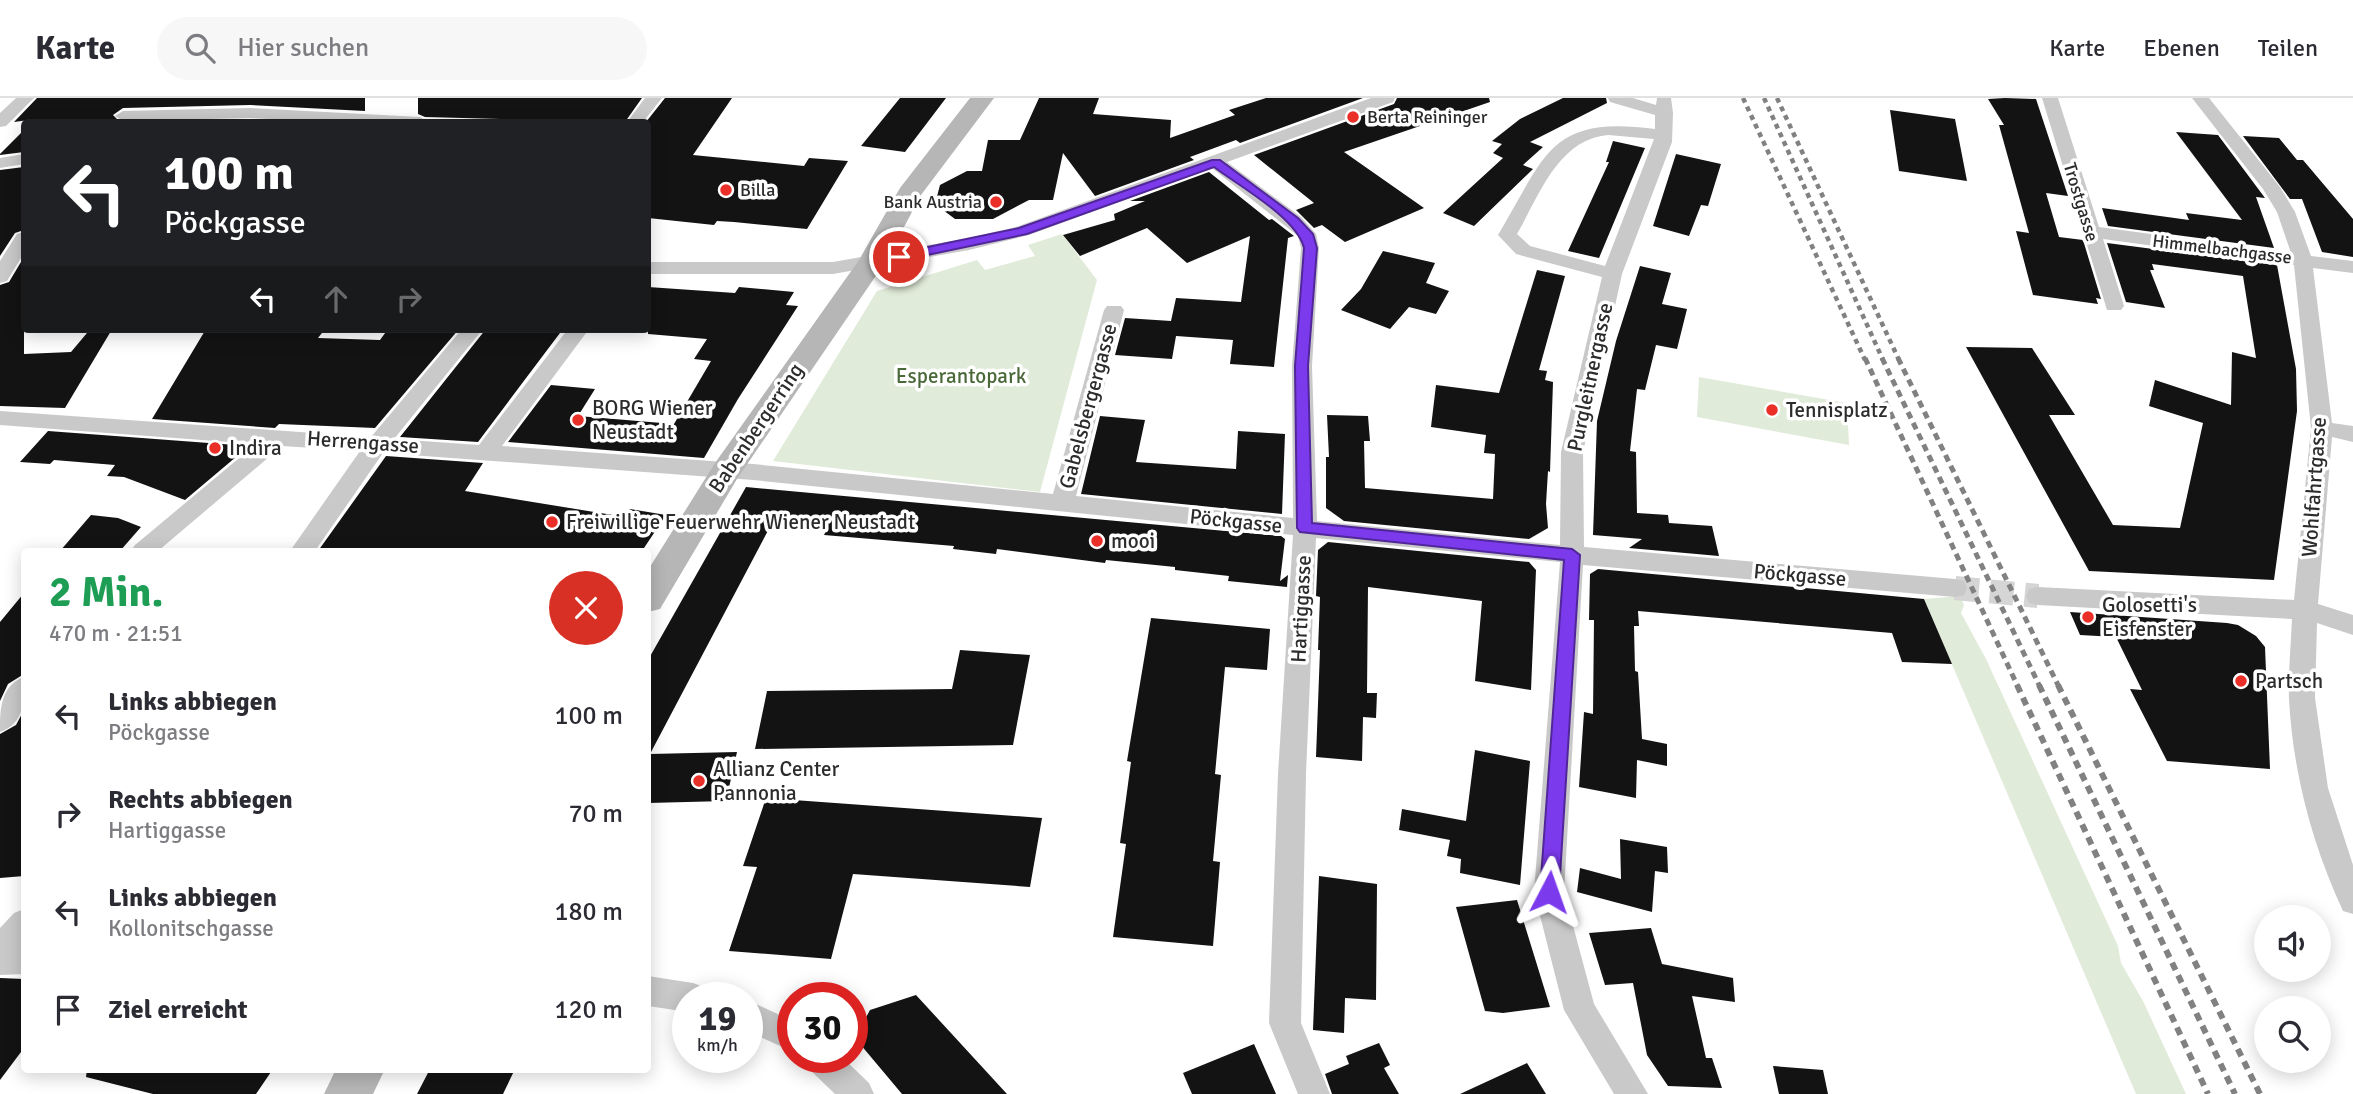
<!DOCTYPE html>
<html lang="de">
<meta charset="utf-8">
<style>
:root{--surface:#fff;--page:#f7f7f7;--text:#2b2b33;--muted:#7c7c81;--line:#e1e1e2}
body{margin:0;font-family:Signika,sans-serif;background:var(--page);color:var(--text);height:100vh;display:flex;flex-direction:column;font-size:26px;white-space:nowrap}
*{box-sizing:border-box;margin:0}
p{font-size:23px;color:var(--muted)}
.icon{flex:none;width:38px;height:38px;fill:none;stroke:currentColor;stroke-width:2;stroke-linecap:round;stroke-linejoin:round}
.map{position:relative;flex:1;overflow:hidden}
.panel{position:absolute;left:21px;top:450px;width:630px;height:525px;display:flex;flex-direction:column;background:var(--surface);border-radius:7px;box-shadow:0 4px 18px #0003}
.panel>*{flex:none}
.top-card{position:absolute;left:21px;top:21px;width:630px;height:214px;border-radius:7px;box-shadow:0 4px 18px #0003;background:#202124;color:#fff;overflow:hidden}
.controls{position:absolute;left:2254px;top:807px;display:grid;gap:14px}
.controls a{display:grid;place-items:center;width:77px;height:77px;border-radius:50%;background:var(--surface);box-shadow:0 4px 18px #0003;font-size:35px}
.speed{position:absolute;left:672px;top:884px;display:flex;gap:14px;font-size:35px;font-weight:700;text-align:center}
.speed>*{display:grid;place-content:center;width:91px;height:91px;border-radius:50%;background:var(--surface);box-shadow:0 4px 18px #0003;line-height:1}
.speed small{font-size:18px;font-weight:400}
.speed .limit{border:10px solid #d22;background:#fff;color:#111}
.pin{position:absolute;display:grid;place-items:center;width:60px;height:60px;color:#fff;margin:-30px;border:4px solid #fff;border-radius:50%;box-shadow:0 2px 7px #0007}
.me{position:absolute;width:77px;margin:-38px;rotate:4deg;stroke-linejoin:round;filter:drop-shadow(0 0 5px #0008)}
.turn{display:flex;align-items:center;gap:24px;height:147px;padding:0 28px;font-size:32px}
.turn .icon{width:91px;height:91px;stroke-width:2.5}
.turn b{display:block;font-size:49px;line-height:60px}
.lanes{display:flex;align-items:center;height:66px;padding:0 28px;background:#0003;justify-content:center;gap:35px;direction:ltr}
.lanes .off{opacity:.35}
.round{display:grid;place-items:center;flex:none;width:74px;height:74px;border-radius:37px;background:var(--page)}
.overview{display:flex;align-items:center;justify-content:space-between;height:119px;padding:0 28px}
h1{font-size:42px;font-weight:700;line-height:52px;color:#1e9e55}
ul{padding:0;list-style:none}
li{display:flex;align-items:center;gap:21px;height:98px;padding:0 28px}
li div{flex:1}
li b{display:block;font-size:26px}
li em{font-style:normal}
header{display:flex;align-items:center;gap:42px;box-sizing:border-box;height:98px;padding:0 35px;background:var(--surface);border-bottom:2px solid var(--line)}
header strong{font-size:33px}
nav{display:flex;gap:38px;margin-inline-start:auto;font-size:24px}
.search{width:490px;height:63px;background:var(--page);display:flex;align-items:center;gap:18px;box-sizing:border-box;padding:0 24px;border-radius:38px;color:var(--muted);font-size:26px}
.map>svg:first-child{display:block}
.green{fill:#e1ebd9}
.building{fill:#131313}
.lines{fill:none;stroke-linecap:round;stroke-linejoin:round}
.street-tunnel{stroke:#d5d5d5;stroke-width:24;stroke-dasharray:24 11;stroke-linecap:butt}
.street{fill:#c9c9c9;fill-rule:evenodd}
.secondary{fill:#b6b6b6;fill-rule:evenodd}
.rail-far2{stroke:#818181;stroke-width:4.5;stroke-dasharray:5 4.5;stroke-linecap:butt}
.rail-far1{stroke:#818181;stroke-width:5;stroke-dasharray:7 5;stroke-linecap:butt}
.rail{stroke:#818181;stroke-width:6;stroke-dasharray:8 6;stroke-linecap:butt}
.route{fill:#7c3aed;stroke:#51269a;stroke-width:2}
.poi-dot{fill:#ea2e28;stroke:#fff;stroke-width:2.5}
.labels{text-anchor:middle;stroke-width:7;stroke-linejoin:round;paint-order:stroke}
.far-poi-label{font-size:18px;fill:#2c2c2c;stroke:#fff;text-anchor:start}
.far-street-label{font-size:18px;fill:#2c2c2c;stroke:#fff}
.park-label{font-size:21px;fill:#4a6939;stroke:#fff}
.street-label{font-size:21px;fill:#2c2c2c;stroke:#fff}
.poi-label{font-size:21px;fill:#2c2c2c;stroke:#fff;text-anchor:start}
</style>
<header>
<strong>Karte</strong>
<div class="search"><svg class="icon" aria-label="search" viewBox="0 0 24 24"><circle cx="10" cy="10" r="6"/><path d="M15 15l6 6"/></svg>Hier suchen</div>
<nav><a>Karte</a><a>Ebenen</a><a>Teilen</a></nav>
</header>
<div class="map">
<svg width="2353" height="996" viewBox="0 0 2353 996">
<rect width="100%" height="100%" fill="#fff"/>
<path class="green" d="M1062 136 1097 182 1040 394 773 363 877 193 977 162 985 172 1035 158 1028 147Z
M1699 279 1847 305 1849 347 1697 319Z
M1960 498 1964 507 1961 515 1986 561 2118 848 2121 865 2143 903 2186 996H2136L1924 501Z"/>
<path class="building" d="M37 0H365V13L250 7 123 10 113 17 120 24H32L36 21 14 24Z
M418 0H642L625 24 425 19 418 16Z
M665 0H732L693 57 804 68 809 60 848 63 807 131 734 124 717 123 714 127 648 120 646 24Z
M900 0H946L905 54 861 48Z
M1039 0H1099L1093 16 1171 22 1170 40 1235 17 1229 12 1266 0H1363L1240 45 1236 42 1190 59 1194 62 1095 98 1063 55 1053 102H1029L993 121H955L935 106 940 87 967 73H982L988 42H1020Z
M1397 0H1489L1490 4 1344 54 1424 110 1345 144 1322 127 1314 130 1296 112 1314 105 1254 57 1394 6Z
M1563 0H1606L1607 5 1530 44 1543 49 1523 67 1533 71 1474 128 1443 115 1503 60 1493 55 1502 46 1492 43 1520 21Z
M2005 0 2036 1 2068 98 2046 95 2059 139 2083 142 2101 201 2096 200 2098 206 2033 197 2016 133 2029 135 1999 27H2004L1988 1Z
M1890 12 1955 21 1967 83 1899 73Z
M24 32V54L0 57V56Z
M2176 34 2218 37 2265 100 2256 99 2274 150 2108 128 2102 110 2189 122 2186 115 2242 122Z
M2243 38 2279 40 2297 62H2303L2353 121V159L2322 154 2302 101H2290Z
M1613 43 1645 50 1599 160 1568 153 1609 64H1606Z
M1676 56 1721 66 1708 108 1701 107 1689 138 1653 128Z
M24 69V132L15 135 0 158V72Z
M1209 74 1269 122 1272 121 1294 138 1288 140 1274 269 1230 266 1233 242 1176 238 1172 261 1115 257 1125 220 1171 223 1176 200 1241 204 1250 138 1187 165 1147 130 1080 158 1063 137 1115 122 1114 116 1145 103H1130Z
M2107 145 2277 167 2296 271 2297 313 2274 482 2089 473 1966 249 2032 250 2075 317H2049L2113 427 2180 430 2203 325 2149 308 2155 282 2231 307 2232 254 2256 260 2243 178 2152 166 2154 172H2150L2165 210 2126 204Z
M1383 153 1435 165 1426 185 1449 193 1436 216 1409 209 1390 231 1341 212 1361 191Z
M24 159V256L71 254 87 235 111 233 65 310 0 308V187L9 184Z
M1640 168 1671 175 1662 206 1687 211 1677 251 1656 247 1645 292 1637 291 1630 353 1636 354 1637 415 1668 417 1669 425 1712 428 1719 458 1629 450 1642 441 1593 437 1597 323 1616 243Z
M1537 172 1565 178 1539 272 1547 273 1545 282 1553 284 1550 374 1548 373 1546 406 1548 430 1529 441 1344 423 1326 410V359H1329L1327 317 1368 318 1370 343H1364L1365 390 1493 401 1495 356 1484 355 1486 337 1431 329 1436 287 1499 295Z
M648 189 735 195 739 189 794 194 786 207 798 208 738 301 704 360 508 344 551 287 595 291 578 318 674 326 711 263 694 261 707 241 648 236Z
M206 231H325L318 240 380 242 388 231H459L375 330 279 326 275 330 152 321Z
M486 231H563L478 344 400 339Z
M1100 318 1145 322 1136 364 1236 371 1238 333 1285 336 1282 416 1081 396Z
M48 333 249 348 185 402 124 379 107 378 115 367 54 362 50 366 20 364Z
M386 358 483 365 465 393 625 419 630 411 666 417 642 453H318Z
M746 389 1281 438 1285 441 1280 483 1288 477 1287 489 1228 483 1229 478 1175 472V469L1106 462 1105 465 997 451 996 456 953 451 954 448 824 437 826 433 820 432 822 429 772 425 650 656 737 654 726 703 648 705V562Z
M91 417 118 420 141 429 120 453H60Z
M1328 444 1529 464 1536 472 1531 592 1475 583 1482 503 1368 489 1367 595H1377L1376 620 1363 619 1362 663 1316 659 1320 552H1318L1320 499 1316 498 1318 452Z
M1598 471 1924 501 1952 566 1902 564 1892 535 1638 513 1639 528H1634L1635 573 1638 574 1642 641 1667 646V668L1637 662 1636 700 1579 689 1584 614 1593 616 1594 522H1589L1590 476Z
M24 495V576L8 586 0 603V524Z
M2070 514 2227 525 2238 527 2256 538 2265 549 2270 671 2167 663 2130 591 2142 592 2116 539 2080 537Z
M1151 520 1270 531 1267 572 1225 569 1215 676 1221 677 1213 763 1220 764 1213 848 1113 839 1126 746 1120 745 1131 664 1127 663Z
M960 552 1030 557 1013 647 755 651 767 593 952 591Z
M24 612V778L0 780V636L16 627Z
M1475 652 1530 663 1520 787 1460 775 1461 761 1447 758 1450 742 1399 732 1402 711 1466 723Z
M766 700 1042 720 1030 789 853 776 831 861 729 853 757 769 743 768Z
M1620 741 1667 749 1668 775 1655 773 1652 814 1577 794 1580 770 1621 781Z
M1319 778 1377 786 1376 902 1345 900 1344 935 1313 932Z
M1517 802 1550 909 1503 915 1485 913 1456 809Z
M1651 830 1662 866 1733 880 1735 904 1692 898 1706 960H1712L1722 990 1668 988 1647 957 1633 885 1605 887 1589 835Z
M0 880 24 881V950L0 982Z
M916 897 1007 996H902L855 940 870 912Z
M1379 945 1390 967 1384 970 1399 996H1332L1325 976 1349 966 1346 958Z
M1254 946 1276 996H1192L1183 975Z
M1527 965 1546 996H1460Z
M1773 968 1823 972 1828 996H1779Z
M87 971H273L256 996H153L86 979Z
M430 971H515L503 996H417Z"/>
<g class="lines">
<path class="street-tunnel" d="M1955 490 2038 498"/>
<path class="street" d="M16 0H34L6 28 0 29V15Z
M645 0H662L643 24H627Z
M1371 0H1395L1393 4 1227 64 1301 119 1316 136 1319 150 1312 268 1317 423 1560 447 1561 354 1602 179 1516 156 1498 137C1546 57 1549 17 1655 31V17L1610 4 1608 0H1633L1656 7 1657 0H1671L1673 15 1672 44 1622 176 1583 354 1584 449 1955 481 1964 483 1967 490 1964 497 1955 499 1583 467 1564 794 1594 906 1648 996H1614L1564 912 1534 794 1560 464 1316 440 1306 676 1301 925 1330 996H1298L1269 925 1278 676 1293 437 753 382 383 355 315 453H290L360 353 282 348 158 453H131L135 447 256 346 0 327V313L371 339 462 231H483L394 341 479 347 568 231H589L502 348 753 366 1053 396 1104 212 1107 208H1121L1124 212 1076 398 1293 420 1292 268 1301 150 1298 138 1212 70 1029 137 969 152 833 176H648V164H833L969 140 1016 129ZM1608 37 1654 41 1605 168 1530 148 1517 136C1539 98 1558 41 1608 37Z
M2042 0H2058L2099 129 2291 155 2277 114 2263 91 2192 0H2209L2280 89 2295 114 2311 158 2353 163V175L2313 170 2332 325 2353 328V344L2332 339 2318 506 2353 517V537L2317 525 2315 600 2328 690 2353 767V816L2343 813C2312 746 2293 675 2289 601 2288 575 2291 547 2292 521L2038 507 2029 505 2026 498 2029 491 2038 489 2294 502 2311 330 2294 167 2103 141 2124 208 2121 212H2107Z
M250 10 420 19 428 24H334L250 20 123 23 115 18 123 13Z
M24 56V66L0 70V60Z
M24 134V155L7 183 0 185V163L17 136Z
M24 579C26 601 24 626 0 634 0 612 0 588 24 579Z
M24 811V876L0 877V830L14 815Z
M648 878 693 885 704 889 708 900H688V914L648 908Z
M747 902 793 923V954L747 933Z
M803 959H842L869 985 874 996H835L808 970Z"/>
<path class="secondary" d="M970 0H994L921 97 886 163 737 381 660 511 648 514V472L715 365 859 162 900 90Z
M336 971H385L373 996H324Z"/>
<path class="rail-far2" d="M1743 0 1865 262
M1764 0 1883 262
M1777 0 1899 262"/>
<path class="rail-far1" d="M1865 260 2018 589
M1882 260 2040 589
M1898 260 2059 589"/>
<path class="rail" d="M2017 587 2208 996
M2039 587 2235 996
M2058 587 2260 996"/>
</g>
<path class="route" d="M1212 62H1220L1298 120 1313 136 1317 150 1308 268 1312 425 1572 451 1580 457 1559 794 1556 800 1549 802 1542 800 1540 794 1564 462 1300 434 1297 430 1295 268 1304 150C1297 120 1239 88 1214 69L1027 136 899 163 892 159 899 155 1019 130Z"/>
<g class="poi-dot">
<circle cx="1353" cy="19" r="7"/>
<circle cx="726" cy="92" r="7"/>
<circle cx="996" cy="104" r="7"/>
<circle cx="1772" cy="312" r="7"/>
<circle cx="578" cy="322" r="7"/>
<circle cx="215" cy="350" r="7"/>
<circle cx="552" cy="424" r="7"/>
<circle cx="1097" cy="443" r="7"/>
<circle cx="2088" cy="519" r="7"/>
<circle cx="2241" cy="583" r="7"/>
<circle cx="699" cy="683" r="7"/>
</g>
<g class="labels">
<g class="far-poi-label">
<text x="1367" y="25">Berta Reininger</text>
<text x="740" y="98">Billa</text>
<text x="982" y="110" text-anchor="end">Bank Austria</text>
</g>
<g class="far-street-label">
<text transform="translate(2081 104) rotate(73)" y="6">Trostgasse</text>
<text transform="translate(2222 151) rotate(7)" y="6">Himmelbachgasse</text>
</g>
<g class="park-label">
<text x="961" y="285">Esperantopark</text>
</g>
<g class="street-label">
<text transform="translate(1590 279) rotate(-78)" y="7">Purgleitnergasse</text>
<text transform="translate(1088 308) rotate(-75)" y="7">Gabelsbergergasse</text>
<text transform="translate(756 330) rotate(-56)" y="7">Babenbergerring</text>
<text transform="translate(363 344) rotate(4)" y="7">Herrengasse</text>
<text transform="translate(2314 389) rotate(-86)" y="7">Wohlfahrtgasse</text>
<text transform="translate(1236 423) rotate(6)" y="7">Pöckgasse</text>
<text transform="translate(1800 477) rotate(5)" y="7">Pöckgasse</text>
<text transform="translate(1301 511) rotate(-87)" y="7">Hartiggasse</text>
</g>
<g class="poi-label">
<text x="592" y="317">BORG Wiener<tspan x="592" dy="24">Neustadt</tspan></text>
<text x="1786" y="319">Tennisplatz</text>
<text x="229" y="357">Indira</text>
<text x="566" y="431">Freiwillige Feuerwehr Wiener Neustadt</text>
<text x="1111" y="450">mooi</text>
<text x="2102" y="514">Golosetti's<tspan x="2102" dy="24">Eisfenster</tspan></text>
<text x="2255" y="590">Partsch</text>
<text x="713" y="678">Allianz Center<tspan x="713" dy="24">Pannonia</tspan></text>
</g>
</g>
</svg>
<div class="controls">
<a><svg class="icon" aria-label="sound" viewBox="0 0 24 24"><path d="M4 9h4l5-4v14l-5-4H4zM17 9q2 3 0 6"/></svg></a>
<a><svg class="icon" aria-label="search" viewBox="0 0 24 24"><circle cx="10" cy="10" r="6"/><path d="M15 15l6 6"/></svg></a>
</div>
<div class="speed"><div>19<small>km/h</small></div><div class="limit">30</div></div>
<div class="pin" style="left:899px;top:159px;background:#d93025"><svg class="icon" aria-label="arrive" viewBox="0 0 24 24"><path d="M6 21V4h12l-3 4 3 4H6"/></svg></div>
<svg class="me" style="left:1549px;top:794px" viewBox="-20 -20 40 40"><path d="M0-17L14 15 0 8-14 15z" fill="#7c3aed" stroke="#fff" stroke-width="4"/></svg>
<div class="top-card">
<div class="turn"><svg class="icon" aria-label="left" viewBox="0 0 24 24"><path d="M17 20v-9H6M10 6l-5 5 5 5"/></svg><div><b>100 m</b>Pöckgasse</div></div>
<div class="lanes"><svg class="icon" aria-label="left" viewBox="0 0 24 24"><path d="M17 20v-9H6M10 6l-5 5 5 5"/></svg><svg class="icon off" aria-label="ahead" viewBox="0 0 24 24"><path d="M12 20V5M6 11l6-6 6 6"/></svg><svg class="icon off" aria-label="right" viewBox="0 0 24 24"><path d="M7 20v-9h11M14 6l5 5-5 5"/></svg></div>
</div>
<section class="panel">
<div class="overview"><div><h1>2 Min.</h1><p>470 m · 21:51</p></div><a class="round" style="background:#d93025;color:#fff"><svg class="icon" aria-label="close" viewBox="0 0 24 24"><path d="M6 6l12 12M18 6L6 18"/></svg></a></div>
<ul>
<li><svg class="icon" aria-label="left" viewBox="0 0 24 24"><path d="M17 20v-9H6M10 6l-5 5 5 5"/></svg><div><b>Links abbiegen</b><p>Pöckgasse</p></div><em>100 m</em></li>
<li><svg class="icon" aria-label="right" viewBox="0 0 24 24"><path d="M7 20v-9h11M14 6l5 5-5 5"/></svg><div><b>Rechts abbiegen</b><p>Hartiggasse</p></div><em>70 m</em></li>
<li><svg class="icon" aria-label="left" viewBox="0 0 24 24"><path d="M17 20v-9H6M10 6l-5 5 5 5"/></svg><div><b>Links abbiegen</b><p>Kollonitschgasse</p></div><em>180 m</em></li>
<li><svg class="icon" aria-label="arrive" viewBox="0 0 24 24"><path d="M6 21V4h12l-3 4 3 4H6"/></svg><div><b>Ziel erreicht</b></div><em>120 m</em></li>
</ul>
</section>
</div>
